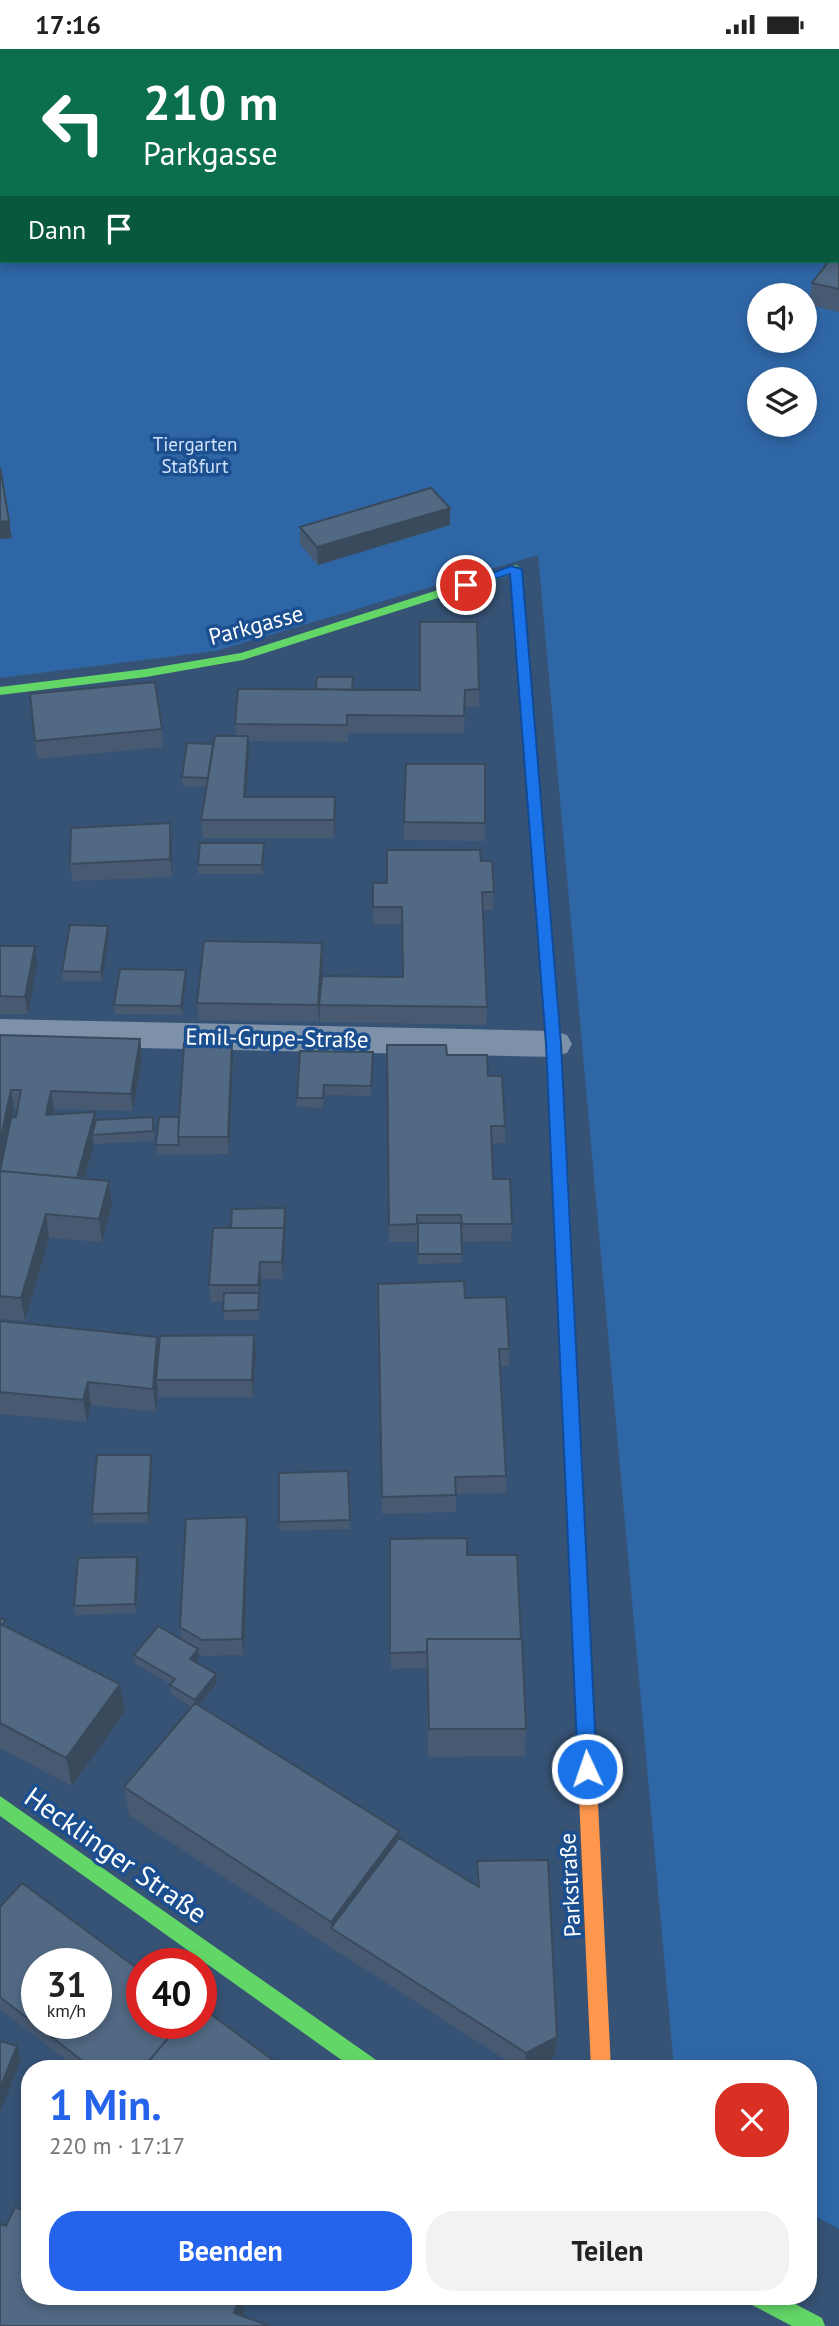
<!DOCTYPE html>
<html lang="de">
<meta charset="utf-8">
<style>
:root{--surface:#fff;--page:#f2f2f2;--text:#222;--muted:#767676;--accent:#2563eb}
body{margin:0;font-family:"PT Sans",sans-serif;background:var(--page);color:var(--text);height:100vh;display:flex;flex-direction:column;font-size:26px;white-space:nowrap}
*{box-sizing:border-box;margin:0}
p{font-size:23px;color:var(--muted)}
.icon{flex:none;width:38px;height:38px;fill:none;stroke:currentColor;stroke-width:2;stroke-linecap:round;stroke-linejoin:round}
.map{position:relative;flex:1;overflow:hidden}
.side{position:absolute;left:21px;top:2011px;width:796px;height:245px;display:flex;flex-direction:column;background:var(--surface);border-radius:28px;box-shadow:0 4px 10px #0003}
.side>*{flex:none}
.guide{position:absolute;left:0px;top:0px;width:840px;height:214px;box-shadow:0 4px 10px #0003;background:#0b6e4f;color:#fff;overflow:hidden}
.fabs{position:absolute;left:747px;top:234px;display:grid;gap:14px}
.fabs a{display:grid;place-items:center;width:70px;height:70px;border-radius:50%;background:var(--surface);box-shadow:0 4px 10px #0003;font-size:35px}
.speed{position:absolute;left:21px;top:1899px;display:flex;gap:14px;font-size:35px;font-weight:700;text-align:center}
.speed>*{display:grid;place-content:center;width:91px;height:91px;border-radius:50%;background:var(--surface);box-shadow:0 4px 10px #0003;line-height:1}
.speed small{font-size:18px;font-weight:400}
.speed .limit{border:10px solid #d22;background:#fff;color:#111}
.pin{position:absolute;display:grid;place-items:center;width:60px;height:60px;color:#fff;margin:-30px;border:4px solid #fff;border-radius:50%;box-shadow:0 2px 7px #0007}
.me{position:absolute;width:77px;margin:-38px;rotate:357deg;stroke-linejoin:round;filter:drop-shadow(0 0 5px #0008)}
.turn{display:flex;align-items:center;gap:24px;height:147px;padding:0 28px;font-size:32px}
.turn .icon{width:91px;height:91px;stroke-width:2.5}
.turn b{display:block;font-size:49px;line-height:60px}
.then{display:flex;align-items:center;height:66px;padding:0 28px;background:#0003;gap:14px;font-size:26px}
.round{display:grid;place-items:center;flex:none;width:74px;height:74px;border-radius:28px;background:var(--page)}
.head{display:flex;align-items:center;justify-content:space-between;height:119px;padding:0 28px}
h1{font-size:42px;font-weight:700;line-height:52px;color:var(--accent)}
.button{display:flex;gap:14px;margin-top:auto;padding:14px 28px}
.button a{flex:1;height:80px;border-radius:28px;background:var(--accent);color:#fff;font-size:28px;font-weight:700;line-height:80px;text-align:center}
.button a+a{background:var(--page);color:var(--text)}
.status{display:flex;justify-content:space-between;align-items:center;height:49px;padding:0 35px;background:var(--surface);direction:ltr}
.status svg{height:19px;fill:currentColor}
.map>svg:first-child{display:block}
.green{fill:#2f66a5;fill-rule:evenodd}
.lines{fill:none;stroke-linecap:round;stroke-linejoin:round}
.street{fill:#7d92a8;fill-rule:evenodd}
.fast{fill:#63d668;fill-rule:evenodd}
.slow{fill:#ff974d;fill-rule:evenodd}
.jam{fill:#b3261e;fill-rule:evenodd}
.wall{fill:#475a72;fill-rule:evenodd}
.shaded-wall{fill:#394a5c}
.building{fill:#526984;stroke:#394a5c;stroke-width:2;fill-rule:evenodd}
.route{fill:#1a73e8;stroke:#114b97;stroke-width:2}
.labels{text-anchor:middle;stroke-width:7;stroke-linejoin:round;paint-order:stroke}
.far-park-label{font-size:19px;fill:#cfe3fa;stroke:#1b4f8f}
.street-label{font-size:23px;fill:#fff;stroke:#1b4f8f}
.near-street-label{font-size:28px;fill:#fff;stroke:#1b4f8f}
</style>
<div class="status"><b>17:16</b><svg viewBox="0 0 49 12"><path d="M0 12V9h3v3zM5 12V6h3v6zM10 12V3h3v9zM15 12V0h3v12zM26 1h20v11H26zM47 4h2v5h-2z"/></svg></div>
<div class="map">
<svg width="839" height="2277" viewBox="0 0 839 2277">
<rect width="100%" height="100%" fill="#365274"/>
<path class="green" d="M0 0H839V2180L809 2164 808 2020 674 2019 538 506 216 602 0 629ZM2 2H838V212H2ZM760 247H805V292H760ZM760 331H805V376H760Z"/>
<g class="lines">
<path class="street" d="M0 970 554 982 567 986 572 995 567 1004 554 1008 0 996Z"/>
<path class="fast" d="M516 516 522 520 558 953 551 958 544 953 510 526 243 611 146 628 0 646V638L146 620 241 604Z
M560 1116 568 1122 591 1611 588 1617 582 1619 576 1617 573 1611 552 1122Z
M0 1747 379 2013 382 2020H354L0 1767Z
M747 2247H780L822 2269 825 2277H792L750 2255Z"/>
<path class="slow" d="M582 1603 588 1605 591 1611 611 2020H591L573 1611 576 1605Z"/>
<path class="jam" d="M551 948 558 953 568 1122 560 1128 552 1122 544 953Z"/>
</g>
<path class="wall" d="M839 199V263L809 256 812 234Z
M450 476 318 516 300 495V478Z
M479 640V658H465L464 684H348V693L248 692 249 705 246 748 336 766 334 789H203L201 771 207 738 183 737 182 728 213 695 236 687 235 675 353 641Z
M162 680 163 698 37 710 35 692Z
M404 773 485 774V792L404 791Z
M172 792V828L73 832 70 815Z
M264 794V803L263 825H198V816Z
M481 812 494 843 493 861H483L487 958 486 976 320 973V959L319 973 199 971 197 954 322 894 323 912 322 927 403 928 402 875H373V858L387 834Z
M108 877 109 886 102 932H63L62 922Z
M0 897 37 915 28 965H0Z
M186 930 182 966 115 965 114 956Z
M0 986 140 990 142 1008 133 1062 54 1060 53 1066 95 1063 96 1071 154 1078V1092L94 1095 84 1129 109 1132 112 1155 102 1193 49 1189 25 1272 0 1270ZM14 1058 18 1059 16 1068 12 1069Z
M387 996 447 1006 488 1027 505 1077V1094L492 1095 493 1130 512 1175 511 1192 462 1193V1214L418 1215V1184L417 1193H389Z
M233 1011 229 1105 157 1106 156 1096 179 1068Z
M373 1012 371 1047 324 1046 323 1059 297 1058V1049Z
M286 1169 283 1230H261L259 1271H224V1253H211L209 1236 231 1179Z
M378 1235 465 1249 509 1300V1317H500L506 1427V1444L456 1445V1463L382 1465Z
M0 1272 157 1288 159 1301 256 1304 253 1348H158V1341L156 1363 91 1356 87 1373 0 1365Z
M151 1406 152 1415 149 1474H94L92 1465Z
M348 1422 350 1480 280 1482 279 1473Z
M248 1485 244 1606 203 1607 198 1604 199 1609 195 1614 216 1625 217 1634 199 1657 399 1782V1789L477 1837V1812L557 1988 555 2007 531 2020H520L332 1899 129 1766 124 1738 192 1658 171 1645V1635L135 1615 134 1606 181 1591 180 1578Z
M390 1490 467 1506 521 1590 526 1680 525 1707 428 1708 427 1619 391 1620Z
M139 1517 136 1564 76 1566 74 1557Z
M0 1569 7 1578 125 1663 72 1737 0 1699Z
M0 1858 142 1974 285 2020H78L0 1960Z"/>
<path class="shaded-wall" d="M450 459V476L318 516 317 498Z
M9 472 12 489 0 490V473Z
M248 687 249 705 245 766 244 748Z
M335 748 336 766 334 789V771Z
M170 774 172 792V828L170 810Z
M264 794V803L263 825 262 816Z
M108 877 109 886 102 932 101 923Z
M322 894 323 912 319 973 318 956Z
M35 897 37 915 28 965 25 948Z
M186 921V930L182 966 181 957Z
M140 990 142 1008 133 1062 131 1045Z
M232 993 233 1011 229 1105 228 1088Z
M11 1041 14 1058 0 1125V1093Z
M51 1042 54 1060 49 1084 46 1066Z
M95 1063 97 1081 92 1086 94 1095 78 1152 75 1135Z
M109 1132 112 1155 102 1193 99 1170Z
M285 1159 286 1169 283 1230 282 1213Z
M46 1165 49 1189 25 1272 21 1249Z
M260 1213 261 1230 260 1253 258 1236Z
M254 1286 256 1304 253 1348 252 1331Z
M157 1288 160 1311 156 1331 158 1341 156 1363 153 1340Z
M88 1333 91 1356 87 1373 83 1351Z
M151 1406 152 1415 149 1474 148 1464Z
M247 1468 248 1485 244 1606 242 1590Z
M137 1508 139 1517 136 1564 135 1555Z
M198 1600 199 1609 191 1619 190 1610Z
M216 1625 217 1634 196 1660 195 1651Z
M120 1635 125 1663 72 1737 66 1709Z
M399 1782V1809L331 1879 332 1899 331 1873Z
M557 1988 555 2007 531 2020H525L526 2004Z
M17 1997 21 2011 0 2063V2039Z
M241 2247 244 2262 238 2277 234 2264Z"/>
<path class="building" d="M839 199V240L812 234 829 212H838Z
M0 418 9 472 0 473Z
M431 439 450 459 317 498 300 478Z
M420 573H477L479 640 465 641 464 667 347 666V676L235 675 238 640 420 641Z
M317 628H353L352 641 316 640Z
M155 633 162 680 35 692 30 645Z
M215 687H248L244 748H335L334 771H201Z
M187 694 213 695 208 729 182 728Z
M406 715H485V774L404 773Z
M170 774V810L70 815 71 779Z
M200 794H264L262 816H198Z
M387 801H480L481 812H492L494 843H482L487 958 319 956 322 927 403 928 402 858H373V834H387Z
M70 876 108 877 101 923 62 922Z
M204 892 322 894 318 956 197 954Z
M0 897H35L25 948 0 947Z
M120 920 186 921 181 957 114 956Z
M0 986 140 990 131 1045 51 1042 46 1066 95 1063 77 1129 0 1122 11 1069 16 1068 21 1041H11L0 1093Z
M232 993 228 1088H178L184 994Z
M387 996H446L447 1006H487L488 1027H502L505 1077H491L493 1130H510L512 1175H462L461 1166H417V1175L389 1176Z
M300 1002 373 1003 371 1037 324 1036 323 1049H297Z
M153 1068V1082L92 1086 96 1071Z
M159 1068H179L178 1088 179 1096H156Z
M0 1122 109 1132 99 1170 46 1165 21 1249 0 1247Z
M285 1159 284 1186V1179H231L232 1160Z
M418 1174H461L462 1205H418Z
M213 1179H284L282 1213H260L258 1236H209Z
M464 1232 465 1249 506 1248 509 1300H499L506 1427 455 1428 456 1446 382 1448 378 1235Z
M224 1244H259L258 1261 223 1262Z
M0 1272 157 1288 153 1340 88 1333 83 1351 0 1343Z
M254 1286 252 1331H156L160 1287Z
M97 1406H151L148 1464 92 1465Z
M348 1422 350 1471 279 1473V1424Z
M247 1468 242 1590 202 1591 180 1578 186 1470Z
M467 1489V1506H517L521 1590H427V1603L390 1604V1490Z
M137 1508 135 1555 74 1557 78 1509Z
M0 1569 6 1571 2 1576 0 1575Z
M0 1575 120 1635 66 1709 0 1674Z
M158 1577 198 1600 190 1610 216 1625 195 1651 170 1636 175 1630 134 1606Z
M427 1590H522L526 1680H429Z
M195 1654 399 1782 331 1873 124 1738Z
M399 1789 479 1838 477 1812 548 1811 557 1988 526 2004 331 1879Z
M22 1834 142 1923V1974H181L142 2020H93L0 1948V1858ZM37 1914H96V1974H37Z
M201 1958 285 2020H142L181 1974H201Z
M0 1992 17 1997 0 2039Z
M15 2158 30 2164V2247H190L205 2253 208 2247H241L234 2264 270 2277H0V2175L6 2177Z"/>
<path class="route" d="M511 517 522 520 561 995 597 1720 594 1726 587 1729 580 1726 578 1720 546 995 510 525 466 539 460 536Z"/>
<g class="labels">
<g class="far-park-label">
<text x="195" y="402">Tiergarten<tspan x="195" dy="22">Staßfurt</tspan></text>
</g>
<g class="street-label">
<text transform="translate(256 576) rotate(-15)" y="8">Parkgasse</text>
<text transform="translate(277 989) rotate(1)" y="8">Emil-Grupe-Straße</text>
<text transform="translate(570 1836) rotate(-93)" y="8">Parkstraße</text>
</g>
<g class="near-street-label">
<text transform="translate(116 1806) rotate(35)" y="10">Hecklinger Straße</text>
</g>
</g>
</svg>
<div class="fabs">
<a><svg class="icon" aria-label="sound" viewBox="0 0 24 24"><path d="M4 9h4l5-4v14l-5-4H4zM17 9q2 3 0 6"/></svg></a>
<a><svg class="icon" aria-label="layers" viewBox="0 0 24 24"><path d="M12 4l9 5-9 5-9-5zM3 14l9 5 9-5"/></svg></a>
</div>
<div class="speed"><div>31<small>km/h</small></div><div class="limit">40</div></div>
<div class="pin" style="left:466px;top:536px;background:#d93025"><svg class="icon" aria-label="arrive" viewBox="0 0 24 24"><path d="M6 21V4h12l-3 4 3 4H6"/></svg></div>
<svg class="me" style="left:587px;top:1720px" viewBox="-20 -20 40 40"><circle r="17" fill="#1a73e8" stroke="#fff" stroke-width="3"/><path d="M0-11L8 9 0 5-8 9z" fill="#fff"/></svg>
<div class="guide">
<div class="turn"><svg class="icon" aria-label="left" viewBox="0 0 24 24"><path d="M17 20v-9H6M10 6l-5 5 5 5"/></svg><div><b>210 m</b>Parkgasse</div></div>
<div class="then">Dann<svg class="icon" aria-label="arrive" viewBox="0 0 24 24"><path d="M6 21V4h12l-3 4 3 4H6"/></svg></div>
</div>
<section class="side">
<div class="head"><div><h1>1 Min.</h1><p>220 m · 17:17</p></div><a class="round" style="background:#d93025;color:#fff"><svg class="icon" aria-label="close" viewBox="0 0 24 24"><path d="M6 6l12 12M18 6L6 18"/></svg></a></div>
<div class="button"><a>Beenden</a><a>Teilen</a></div>
</section>
</div>
